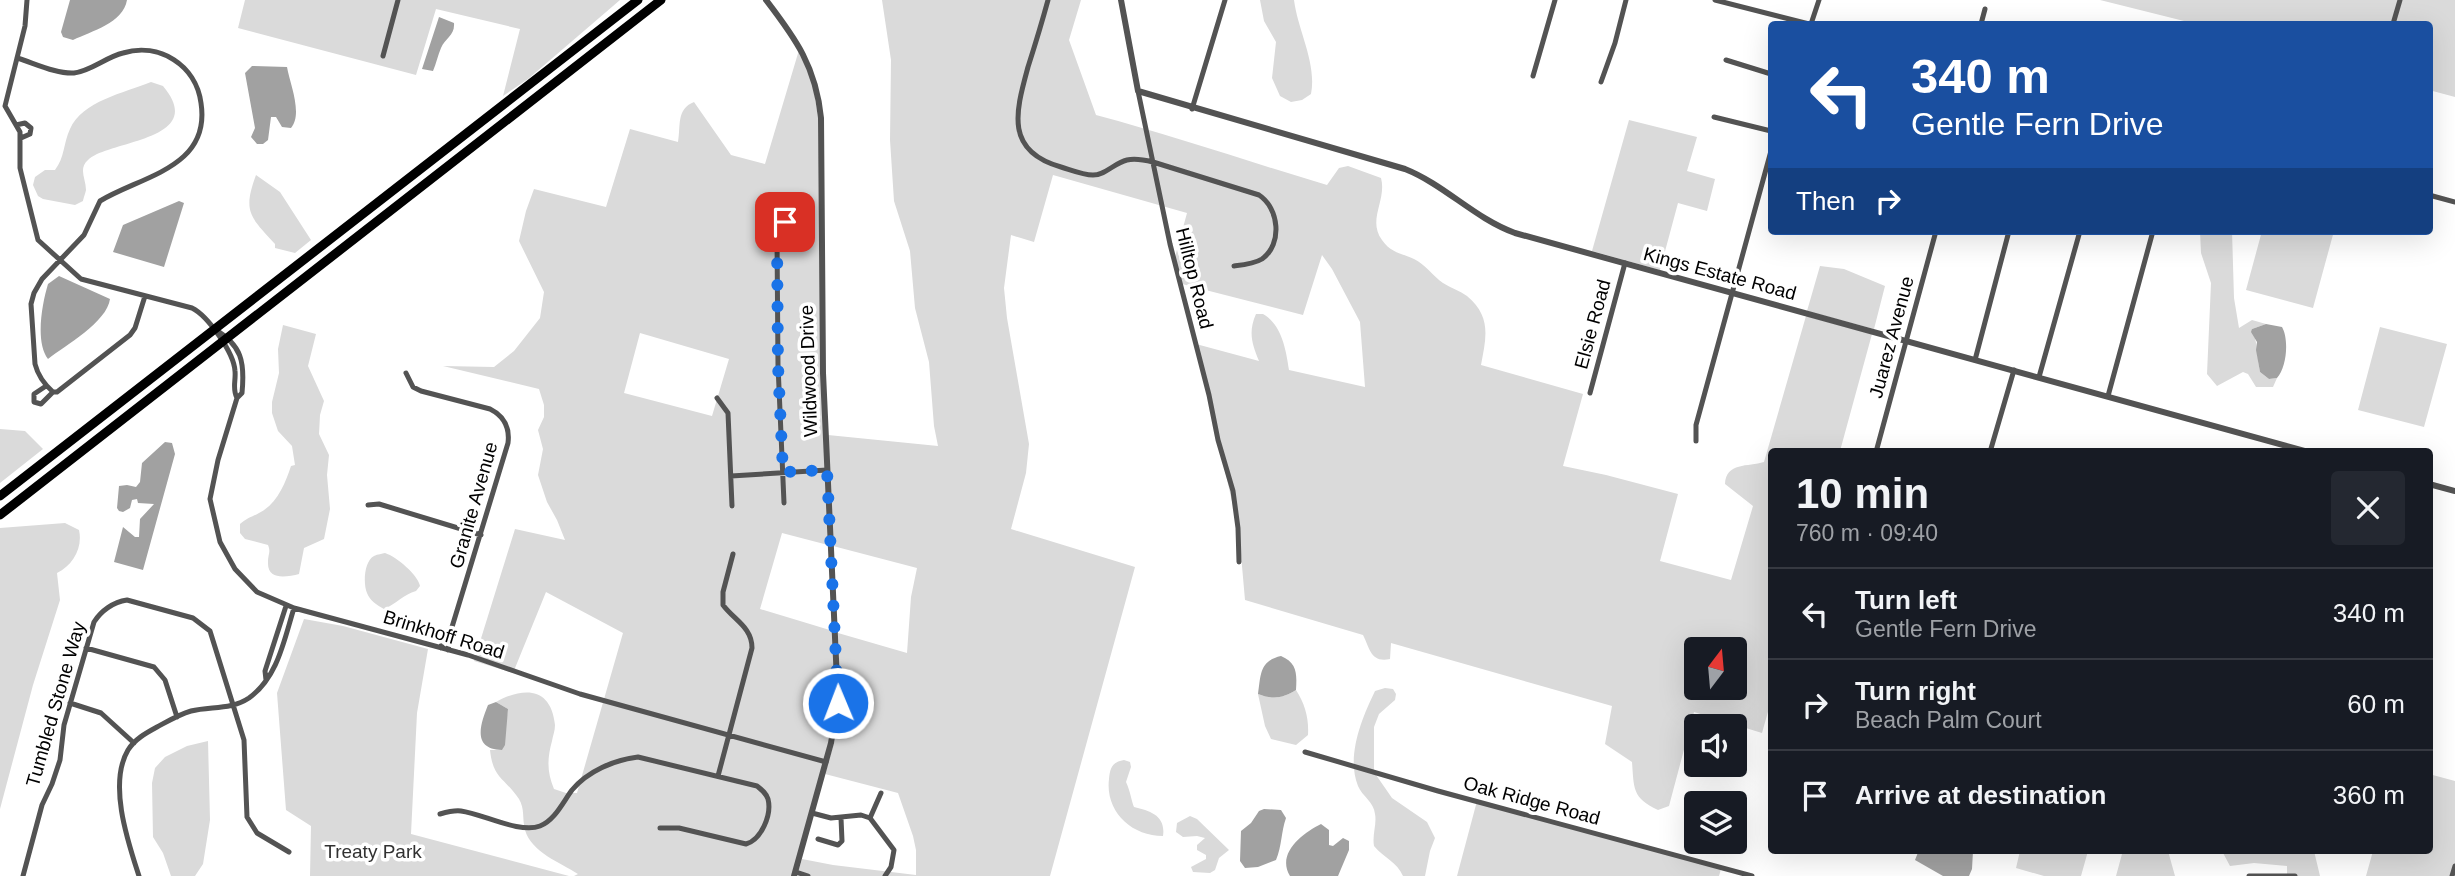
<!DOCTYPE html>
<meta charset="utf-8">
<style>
:root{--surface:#171b24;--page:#242831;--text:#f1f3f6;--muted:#9ea1a6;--line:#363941}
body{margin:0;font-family:Helvetica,sans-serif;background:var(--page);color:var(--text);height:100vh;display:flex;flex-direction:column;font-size:26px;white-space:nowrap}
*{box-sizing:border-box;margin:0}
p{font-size:23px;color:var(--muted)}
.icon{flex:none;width:38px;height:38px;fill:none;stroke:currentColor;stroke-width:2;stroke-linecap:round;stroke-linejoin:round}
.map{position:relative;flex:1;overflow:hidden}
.drawer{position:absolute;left:1768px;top:448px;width:665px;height:406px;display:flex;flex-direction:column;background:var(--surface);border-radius:7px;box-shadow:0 7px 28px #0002}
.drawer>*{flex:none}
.hud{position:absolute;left:1768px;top:21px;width:665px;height:214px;border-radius:7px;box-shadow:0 7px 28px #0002;background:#1a4fa0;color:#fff;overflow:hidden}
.needle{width:46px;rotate:16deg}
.fabs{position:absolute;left:1684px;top:637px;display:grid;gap:14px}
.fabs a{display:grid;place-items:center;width:63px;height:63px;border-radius:7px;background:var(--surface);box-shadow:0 7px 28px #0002;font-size:35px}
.pin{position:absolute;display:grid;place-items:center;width:60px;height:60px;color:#fff;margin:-30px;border-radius:14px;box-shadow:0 4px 10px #0006}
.me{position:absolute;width:77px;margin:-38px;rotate:359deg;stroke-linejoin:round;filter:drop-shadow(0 0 5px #0008)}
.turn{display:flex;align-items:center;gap:24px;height:147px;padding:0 28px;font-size:32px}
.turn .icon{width:91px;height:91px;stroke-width:2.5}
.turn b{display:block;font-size:49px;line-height:60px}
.then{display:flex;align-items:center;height:66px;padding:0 28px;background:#0003;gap:14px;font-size:26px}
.round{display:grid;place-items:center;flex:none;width:74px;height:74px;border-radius:7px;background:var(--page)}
.head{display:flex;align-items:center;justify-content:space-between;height:119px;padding:0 28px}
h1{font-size:42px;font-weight:700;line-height:52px}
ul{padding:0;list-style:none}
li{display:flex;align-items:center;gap:21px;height:91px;padding:0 28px;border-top:2px solid var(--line)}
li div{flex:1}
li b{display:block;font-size:26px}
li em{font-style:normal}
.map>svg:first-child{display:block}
.green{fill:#dadada;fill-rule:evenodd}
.water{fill:#a1a1a1}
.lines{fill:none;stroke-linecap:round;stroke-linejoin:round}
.minor{stroke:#535353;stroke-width:5}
.tertiary{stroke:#535353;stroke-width:6}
.trunk{stroke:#000;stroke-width:9}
.route{stroke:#1a73e8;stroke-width:12;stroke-dasharray:0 21.6}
.labels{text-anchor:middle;stroke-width:7;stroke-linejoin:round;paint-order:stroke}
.street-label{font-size:19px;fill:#000;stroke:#fff}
.park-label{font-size:19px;fill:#313131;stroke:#fff}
</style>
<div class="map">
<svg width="2455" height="876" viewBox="0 0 2455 876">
<rect width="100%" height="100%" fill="#fff"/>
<path class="green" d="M245 0H620L528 79 503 96 520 29 436 9 416 75 238 28Z
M882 0H1081L1069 40 1096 115C1174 136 1250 162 1327 185L1339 168 1348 166 1381 178C1387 200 1367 220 1382 240 1391 253 1401 253 1414 259 1425 264 1433 276 1443 283 1451 288 1460 291 1467 296 1492 317 1486 338 1481 365L1583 394 1563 466 1606 475 1678 494 1660 561 1731 580 1753 506 1725 484C1726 462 1748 467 1764 462L1806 316 1872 334 1840 451 1771 452V701L1762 733 1694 712 1669 806 1658 810C1632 798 1634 788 1632 762L1605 744 1612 706 1391 643 1390 659C1371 663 1370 649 1363 635L1245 600 1239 532 1196 344 1259 361C1252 344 1248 332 1256 314H1263C1282 325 1286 350 1289 370L1365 387 1360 322 1332 269 1322 255 1303 315 1182 284 1175 257 1187 213 1053 175 1034 242 1011 235 1004 288 1007 318 1029 444 1026 473 1011 529 1135 567 1050 876H797L802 859 833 865 916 875V850L913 836 898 793 825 774 836 736 840 703 838 633 907 653 911 597 917 568 833 546 828 435 938 446 934 426 929 362 915 308 910 251 894 201 890 140 891 60ZM1696 649H1734V688H1696Z
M1260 0H1294C1298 31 1317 63 1311 94L1302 100 1291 102 1280 96 1272 78 1276 42 1264 21Z
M2100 0H2455V97L2429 90V24H2196Z
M799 50 813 83 818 118 828 545 782 533 760 609 833 631 835 703 831 735 792 876H574L578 874C561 863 531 852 525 830 522 818 525 809 519 799 505 778 493 779 490 750H502L508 709 496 702C523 687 551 686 555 725 555 731 553 735 552 741 547 759 547 772 554 789L566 793H577L623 633 546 592 513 673 474 661 515 529 565 540 557 520 547 502 538 475 543 449 538 430 544 417V405L539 389 443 366 494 367 514 351 540 318 544 292 519 241 526 211 534 189 606 207 630 129 678 142C681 126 676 109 694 102L731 155 765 164ZM640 333 729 359 712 416 624 393Z
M151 82 163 86C209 141 109 140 88 160 78 169 86 179 86 190 86 191 83 200 83 201L75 205 43 199 38 196 33 185 35 177 45 170H55C65 157 63 144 70 129 82 101 124 93 151 82Z
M1629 120 1697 137 1687 171 1715 179 1707 211 1678 203 1660 270 1592 251Z
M256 175 280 192 311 240 295 253 275 248V244C251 217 242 213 256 175Z
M2200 231H2232L2234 298 2239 328 2252 320 2266 324 2252 329C2258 343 2257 357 2260 372L2269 379 2277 378 2273 387H2256L2248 374 2243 372 2217 386 2207 374 2211 283 2201 253Z
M2262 231H2334L2313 308 2246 290Z
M1820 266 1844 269 1885 286 1874 329 1807 311Z
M283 325 316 334 308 366 324 401 320 415 319 434 329 455 327 475 330 509 324 539 304 548 299 574C287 577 267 581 268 562 268 554 271 552 268 545L245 539 240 533V524C247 518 252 517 259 513 277 504 285 484 291 466L295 465 292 446 278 431 272 413V402L279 373 278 349Z
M2380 327 2447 344 2424 427 2358 410Z
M0 429 25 431 43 449 0 483Z
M65 523 79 530C83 548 73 565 57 573L60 600 33 685 0 809V528Z
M385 553C397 557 418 575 420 586L416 591C404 594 396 604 384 609 377 605 370 601 367 593 363 584 364 561 374 556 378 554 382 554 385 553Z
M304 619 343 626 428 649 417 713 411 834 569 876H310L311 826 286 810 277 693Z
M1385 688 1393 689 1396 694 1395 700 1379 714 1374 727V772L1392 798 1427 822 1435 838 1430 851 1425 876H1403C1397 862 1384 858 1374 846 1372 835 1377 824 1375 814 1374 802 1362 796 1358 786 1346 756 1362 718 1375 691Z
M1296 690C1305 704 1309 718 1308 735L1296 745 1271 739 1265 726 1258 694C1273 700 1283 698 1296 690Z
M208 741 210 820 203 864 195 876H171L163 853 153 837 152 783 155 768 165 757 187 746Z
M1124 760 1130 762 1131 767 1126 782C1130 790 1132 803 1134 807 1151 811 1166 816 1163 836 1131 836 1105 811 1109 779 1110 768 1112 762 1124 760Z
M2429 774 2455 781V865L2452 876H2366L2373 851 2429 850Z
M1477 801 1721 869 1719 876H1457Z
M1190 816 1197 819 1229 850 1219 858 1215 870 1210 873 1193 872 1191 867 1206 859V855L1197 850V845L1205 838 1197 836 1183 837 1176 832 1177 823Z
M2020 851V850L2088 851 2081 876H2044L2016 868Z
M2120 851H2168L2175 876H2116L2122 854Z
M2222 851H2314L2320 876H2287V866L2254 863 2230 866Z"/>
<path class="water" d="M70 0H127C123 23 92 31 73 40L63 37 61 32Z
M439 17 454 23C455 36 445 38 441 48 438 55 436 64 433 71L422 69Z
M252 66 287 67C290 84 303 114 291 128L282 127 276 117H271L268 140 263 144H257L251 137 255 128 245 73Z
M179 201 184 203 164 267 113 252 123 225Z
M59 276 110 299C107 322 66 345 48 359 35 342 42 304 48 284Z
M2266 324 2282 327C2289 339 2287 367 2277 378L2269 379 2260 372 2256 350 2257 342 2251 332 2252 329Z
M165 442 172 443 175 454 143 570 114 562 123 527 135 537H139L140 519 154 504 138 503 137 499 132 500 130 508 123 512 119 511 117 508 119 486 127 485 136 487 140 482 142 463Z
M1281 656C1297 663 1297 673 1296 690 1283 698 1273 700 1258 694 1261 675 1259 661 1281 656Z
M496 702 508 709 505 745 502 750C472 749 480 725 488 705Z
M1264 809 1281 810 1286 818C1281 832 1282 846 1276 860L1258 867 1245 868 1240 861 1241 831 1251 823 1259 811Z
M1321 824 1329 830V845L1333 846 1343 838 1349 841V850L1338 876H1290C1276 853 1303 833 1321 824Z
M1919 850 1973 851 1972 869 1969 876H1943L1915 860Z"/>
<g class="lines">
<path class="minor" d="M27 0 25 26 5 106 20 132V168L38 240 81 279 192 308C208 316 234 353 235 371 236 381 232 389 237 398
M1048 0C1042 22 1035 45 1028 67 1016 111 1004 151 1061 167 1071 170 1083 175 1093 175 1106 175 1114 163 1127 160 1135 158 1145 160 1153 162L1259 195C1279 208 1283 244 1262 259 1254 264 1243 265 1234 266
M1715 0 1809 24
M1811 24 1819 0
M1981 24 1985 9
M2393 24 2400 0
M383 56 398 0
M17 58C34 63 56 74 74 73 91 71 106 57 123 53 159 42 196 65 201 103 211 168 141 176 100 201L84 235 42 279 34 293 31 304 35 364C38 376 44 384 53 392H57L130 335 135 328 145 296
M1726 60 1771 74
M1533 76 1555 0
M1601 82 1615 43 1626 0
M1138 91 1170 244 1209 395 1218 440 1233 491 1238 528 1239 562
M1192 109 1225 0
M1714 117 1771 131
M16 125 25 123 31 128 30 134 21 138
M2429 195 2455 202
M214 329C242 345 245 362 242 393L237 398 218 460 210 499 220 542 235 569 257 592 294 608 468 655 580 694 826 762
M1975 360 2009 231
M406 373 413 387 421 391 490 409C504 416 510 427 508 443L452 627 448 650
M2039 377 2080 231
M46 386 34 394V402L41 404 53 392
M1590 393 1625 263
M2108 396 2153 231
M717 398 728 413 732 506
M1696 441V425L1771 151
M1876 452 1936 231
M1990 452 2014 370
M731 476 827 470
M784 503 778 365 777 238 785 222
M368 505 379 504 481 535
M86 648 154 667 165 680 177 717
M441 648 445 634 452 627
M266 680 265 671 286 606
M70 703 101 713 134 743
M1305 752 1438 791 1752 876
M718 776 752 648C752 627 734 620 723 605V592L733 554
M812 813 831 818 861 815 870 818
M440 814C447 812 454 810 461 811 483 814 520 834 540 826 555 820 563 802 572 790 588 771 614 760 638 757L757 786C762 790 766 793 768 799 772 815 761 840 746 844L679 828H660
M870 818 894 850 891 867 885 876
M870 818 881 793
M818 839 838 845 842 841 841 818
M796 872 808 876
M23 876 42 805 52 784 60 760 64 725 94 622C101 611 113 602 127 600L193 618 210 631 244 740 247 817 257 833 289 852
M139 876C128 842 108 784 128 750 135 739 146 733 157 727 168 721 180 714 191 711 211 706 231 710 249 698 278 677 284 640 294 608
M2249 876H2295
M2452 876 2455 866"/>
<path class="tertiary" d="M766 0C796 39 816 67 821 118L823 373 838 703 831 743 794 876
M1121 0 1138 91 1405 169C1445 185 1474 218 1515 233L2308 452
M2429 484 2455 491"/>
<path class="trunk" d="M0 496 638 0
M0 515 661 0"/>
</g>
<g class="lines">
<path class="route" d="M785 222 777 238 778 365 783 472 827 470 838 703"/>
</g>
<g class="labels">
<g class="street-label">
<text transform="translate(1720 273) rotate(15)" y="7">Kings Estate Road</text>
<text transform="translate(1195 278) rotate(76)" y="7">Hilltop Road</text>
<text transform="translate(1592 324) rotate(-75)" y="7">Elsie Road</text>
<text transform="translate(1891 337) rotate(-75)" y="7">Juarez Avenue</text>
<text transform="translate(808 371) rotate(-92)" y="7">Wildwood Drive</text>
<text transform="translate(473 505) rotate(-74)" y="7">Granite Avenue</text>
<text transform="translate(444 634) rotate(17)" y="7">Brinkhoff Road</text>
<text transform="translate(55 704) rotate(-74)" y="7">Tumbled Stone Way</text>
<text transform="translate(1532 800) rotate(15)" y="7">Oak Ridge Road</text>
</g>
<g class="park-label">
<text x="373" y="858">Treaty Park</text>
</g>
</g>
</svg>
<div class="fabs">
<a><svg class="needle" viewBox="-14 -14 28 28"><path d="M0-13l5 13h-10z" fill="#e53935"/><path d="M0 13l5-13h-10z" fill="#9ea1a6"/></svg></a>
<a><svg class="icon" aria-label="sound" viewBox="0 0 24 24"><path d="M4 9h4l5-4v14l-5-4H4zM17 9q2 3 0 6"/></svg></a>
<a><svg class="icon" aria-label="layers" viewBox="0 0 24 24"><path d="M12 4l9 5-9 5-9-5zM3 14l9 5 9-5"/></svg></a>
</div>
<div class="pin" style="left:785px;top:222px;background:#d93025"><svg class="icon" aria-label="arrive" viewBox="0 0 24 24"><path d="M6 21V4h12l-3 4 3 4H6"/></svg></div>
<svg class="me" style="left:838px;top:703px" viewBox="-20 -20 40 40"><circle r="17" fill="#1a73e8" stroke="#fff" stroke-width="3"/><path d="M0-11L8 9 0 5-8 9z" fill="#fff"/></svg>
<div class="hud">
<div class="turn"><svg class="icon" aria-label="left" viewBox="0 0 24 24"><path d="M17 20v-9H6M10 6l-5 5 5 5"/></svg><div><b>340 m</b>Gentle Fern Drive</div></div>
<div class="then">Then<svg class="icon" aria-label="right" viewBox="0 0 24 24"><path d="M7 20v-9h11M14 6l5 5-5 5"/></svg></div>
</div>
<section class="drawer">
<div class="head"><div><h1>10 min</h1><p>760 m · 09:40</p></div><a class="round"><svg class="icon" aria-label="close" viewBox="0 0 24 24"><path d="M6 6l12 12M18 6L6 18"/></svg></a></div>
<ul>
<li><svg class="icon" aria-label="left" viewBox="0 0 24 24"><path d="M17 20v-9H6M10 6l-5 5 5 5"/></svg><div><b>Turn left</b><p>Gentle Fern Drive</p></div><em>340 m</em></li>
<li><svg class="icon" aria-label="right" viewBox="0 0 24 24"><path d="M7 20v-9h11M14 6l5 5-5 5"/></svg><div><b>Turn right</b><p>Beach Palm Court</p></div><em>60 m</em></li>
<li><svg class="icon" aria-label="arrive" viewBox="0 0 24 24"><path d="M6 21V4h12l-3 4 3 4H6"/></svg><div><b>Arrive at destination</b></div><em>360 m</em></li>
</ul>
</section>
</div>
